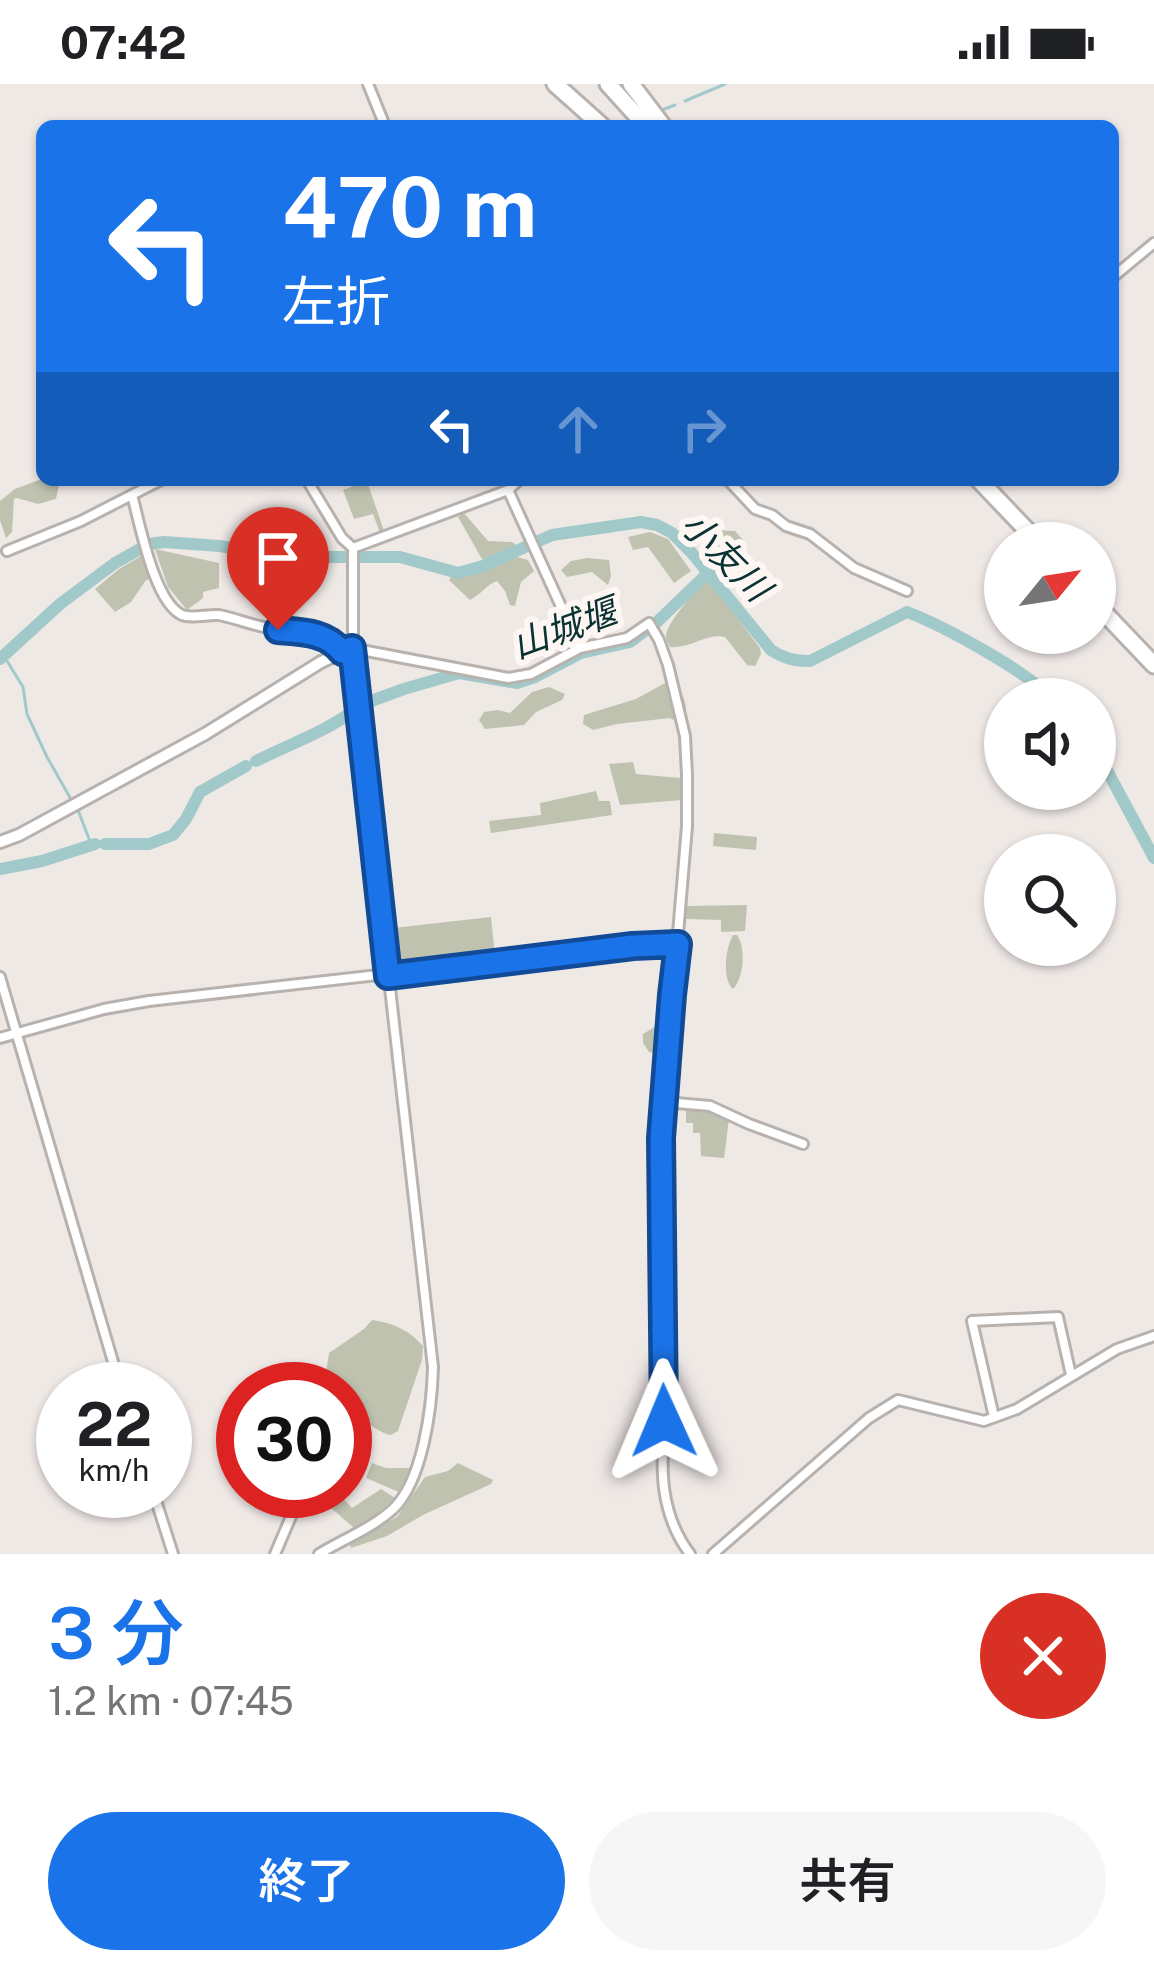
<!DOCTYPE html>
<html lang="ja">
<meta charset="utf-8">
<style>
:root{--surface:#fff;--page:#f6f6f6;--text:#202124;--muted:#757577;--accent:#1a73e8}
body{margin:0;font-family:"Public Sans","Noto Sans JP",sans-serif;background:var(--page);color:var(--text);height:100vh;display:flex;flex-direction:column;font-size:45px;white-space:nowrap}
*{box-sizing:border-box;margin:0}
p{font-size:39px;color:var(--muted)}
.icon{flex:none;width:66px;height:66px;fill:none;stroke:currentColor;stroke-width:2;stroke-linecap:round;stroke-linejoin:round}
.map{position:relative;height:1470px;overflow:hidden}
.side{display:flex;flex-direction:column;background:var(--surface);flex:1}
.side>*{flex:none}
.guide{position:absolute;left:36px;top:36px;width:1083px;height:366px;border-radius:18px;box-shadow:0 3px 9px #0004;background:#1a73e8;color:#fff;overflow:hidden}
.needle{width:78px;rotate:60deg}
.fabs{position:absolute;left:984px;top:438px;display:grid;gap:24px}
.fabs a{display:grid;place-items:center;width:132px;height:132px;border-radius:50%;background:var(--surface);box-shadow:0 3px 9px #0004;font-size:60px}
.speed{position:absolute;left:36px;top:1278px;display:flex;gap:24px;font-size:60px;font-weight:700;text-align:center}
.speed>*{display:grid;place-content:center;width:156px;height:156px;border-radius:50%;background:var(--surface);box-shadow:0 3px 9px #0004;line-height:1}
.speed small{font-size:30px;font-weight:400}
.speed .limit{border:18px solid #d22;background:#fff;color:#111}
.pin{position:absolute;display:grid;place-items:center;width:102px;height:102px;color:#fff;margin:-123px -51px;border-radius:50% 50% 50% 0;rotate:-45deg;box-shadow:0 0 12px #0007}
.pin .icon{rotate:45deg}
.me{position:absolute;width:132px;margin:-66px;rotate:359deg;stroke-linejoin:round;filter:drop-shadow(0 0 9px #0008)}
.turn{display:flex;align-items:center;gap:42px;height:252px;padding:0 48px;font-size:54px}
.turn .icon{width:156px;height:156px;stroke-width:2.5}
.turn b{display:block;font-size:84px;line-height:102px}
.lanes{display:flex;align-items:center;height:114px;padding:0 48px;background:#0003;justify-content:center;gap:60px;direction:ltr}
.lanes .off{opacity:.35}
.round{display:grid;place-items:center;flex:none;width:126px;height:126px;border-radius:63px;background:var(--page)}
.summary{display:flex;align-items:center;justify-content:space-between;height:204px;padding:0 48px}
h1{font-size:72px;font-weight:600;line-height:90px;color:var(--accent)}
.button{display:flex;gap:24px;margin-top:auto;padding:24px 48px}
.button a{flex:1;height:138px;border-radius:72px;background:var(--accent);color:#fff;font-size:48px;font-weight:600;line-height:138px;text-align:center}
.button a+a{background:var(--page);color:var(--text)}
.status{display:flex;justify-content:space-between;align-items:center;height:84px;padding:0 60px;background:var(--surface);direction:ltr}
.status svg{height:33px;fill:currentColor}
.map>svg:first-child{display:block}
.green{fill:#bfc2af}
.lines{fill:none;stroke-linecap:round;stroke-linejoin:round}
.stream{stroke:#a2c9c9;stroke-width:3}
.river{stroke:#a2c9c9;stroke-width:12}
.minor-casing{stroke:#b8b2af;stroke-width:14}
.tertiary-casing{stroke:#b8b2af;stroke-width:16}
.motorway-casing{stroke:#b8b2af;stroke-width:21}
.minor{stroke:#fff;stroke-width:8}
.tertiary{stroke:#fff;stroke-width:10}
.motorway{stroke:#fff;stroke-width:15}
.route-casing{stroke:#114b97;stroke-width:30}
.route{stroke:#1a73e8;stroke-width:21}
.labels{text-anchor:middle;stroke-width:12;stroke-linejoin:round;paint-order:stroke}
.water-label{font-size:36px;font-style:italic;fill:#0a3232;stroke:#fdf6f3}
</style>
<div class="status"><b>07:42</b><svg viewBox="0 0 49 12"><path d="M0 12V9h3v3zM5 12V6h3v6zM10 12V3h3v9zM15 12V0h3v12zM26 1h20v11H26zM47 4h2v5h-2z"/></svg></div>
<div class="map">
<svg width="1154" height="1470" viewBox="0 0 1154 1470">
<rect width="100%" height="100%" fill="#efe9e6"/>
<path class="green" d="M42 395 60 396 56 415 38 420 17 414 14 415 12 448 6 454 0 436V417L15 405Z
M367 397 384 447 380 449 373 430 354 435 343 406Z
M464 429 488 457 512 458 516 461 494 474 482 475 458 433Z
M709 446 735 447 743 456 731 482 720 490 711 486C706 473 696 457 709 446Z
M650 448 668 455 691 487 674 499 648 463 633 466 628 453Z
M155 465 219 479V504L203 508V514L187 526 168 503Z
M143 471 152 495 146 496 131 518 115 528 95 505 119 485Z
M251 472 306 479 317 484 272 493 253 491 245 481 246 474Z
M513 472 528 476 534 487 521 498 515 522 510 521 505 507 497 497C487 500 481 511 470 516L449 496 453 490C473 496 494 480 513 472Z
M587 474 609 476 611 492 608 501 592 488 567 493 561 486 571 477Z
M705 497 710 498 760 564 761 570 755 582 747 581 725 553C705 549 691 565 670 563 669 560 666 557 666 553 665 540 696 507 705 497Z
M601 512 606 528 589 537 582 556 569 528 582 524 580 518Z
M667 598C682 608 687 614 686 632L676 637 670 634 617 640 593 646 583 640 584 631 636 615Z
M549 603 565 610 562 616 536 628 524 641 485 645 479 636 484 628 497 626 510 629 532 608Z
M633 678 636 690 680 694 682 716 620 721 609 680Z
M596 707 599 717H610L612 731 491 749 489 737 541 731 540 719Z
M714 749 757 753 756 766 713 762Z
M747 821 745 847 721 848V836L686 835V822Z
M491 833 495 872 397 883 393 844Z
M733 851H737C746 863 744 894 733 905 722 895 725 865 733 851Z
M661 931 666 938 662 967 656 969 649 968 643 959V950L658 941Z
M686 1024 712 1026 729 1035 724 1074 701 1072 700 1049H693V1039H686Z
M372 1236C393 1239 409 1246 423 1262L422 1276 398 1347 391 1351C371 1347 368 1332 345 1331V1305H328L326 1289 329 1269 364 1245Z
M372 1379 386 1384H411L402 1405 399 1408 366 1394Z
M458 1379 493 1396 491 1400 423 1431 387 1452 351 1464 349 1458 397 1433 425 1393 448 1387Z
M381 1405 395 1414 375 1431 354 1444 321 1415 309 1409 310 1407C331 1407 339 1408 352 1424Z"/>
<g class="lines">
<path class="stream" d="M685 17 725 0
M662 26 675 21
M4 572 23 603 27 630 47 673 72 717
M78 726 91 760"/>
<path class="river" d="M656 539 708 489
M0 575 60 520 115 479 149 460 164 458 219 462 293 473H400L458 489 483 482 552 451 641 438 657 441 672 449 691 468 771 566C785 575 795 577 810 577L907 528C944 542 1026 587 1053 615
M363 620 404 605 459 589 517 599 535 593 581 569 630 558 646 546
M1095 664 1154 774
M256 677C288 661 324 648 352 628
M105 760H149L173 751 186 735 200 708 246 682
M0 785 42 777 95 760"/>
<g class="minor-casing">
<path id="minor" d="M368 0 385 42
M1113 193 1154 159
M307 396 342 454 353 464V578L433 1283C432 1323 423 1398 392 1426 372 1444 342 1456 319 1470
M728 396 755 425 772 431 786 442 810 450 854 484 907 507
M508 406 580 564
M132 411C140 440 154 518 182 531 192 535 208 530 219 531 234 534 249 540 264 543 291 549 325 543 342 568
M353 464 508 406 519 396
M7 467 81 437 161 396
M351 564 508 594 531 590 580 564 627 554 649 539 659 556 668 581 685 652 687 691V742L661 1054 665 1337C660 1385 660 1430 690 1470
M0 893 121 1305
M0 954 104 925 149 917 633 862 678 861
M665 1018 710 1022 749 1040 803 1060
M994 1333 972 1237 1058 1233 1071 1291
M153 1407 173 1470
M275 1470 302 1407
M713 1470 869 1334 898 1316 984 1337 1017 1325 1117 1265 1154 1252"/>
</g>
<g class="tertiary-casing">
<path id="tertiary" d="M0 758 19 751 205 650 321 578 351 564"/>
</g>
<g class="motorway-casing">
<path id="motorway" d="M555 0 602 42
M608 0 646 42
M631 0 663 42
M979 396 1039 459
M1095 519 1154 581"/>
</g>
<use href="#minor" class="minor"/>
<use href="#tertiary" class="tertiary"/>
<use href="#motorway" class="motorway"/>
</g>
<g class="lines">
<g class="route-casing">
<path id="route" d="M278 546C302 548 327 548 342 568L352 564 388 892 633 862 678 860 672 911 661 1054 664 1337"/>
</g>
<use href="#route" class="route"/>
</g>
<g class="labels">
<g class="water-label">
<text transform="translate(726 472) rotate(45)" y="13">小友川</text>
<text transform="translate(564 544) rotate(-20)" y="13">山城堰</text>
</g>
</g>
</svg>
<div class="fabs">
<a><svg class="needle" viewBox="-14 -14 28 28"><path d="M0-13l5 13h-10z" fill="#e53935"/><path d="M0 13l5-13h-10z" fill="#757577"/></svg></a>
<a><svg class="icon" aria-label="sound" viewBox="0 0 24 24"><path d="M4 9h4l5-4v14l-5-4H4zM17 9q2 3 0 6"/></svg></a>
<a><svg class="icon" aria-label="search" viewBox="0 0 24 24"><circle cx="10" cy="10" r="6"/><path d="M15 15l6 6"/></svg></a>
</div>
<div class="speed"><div>22<small>km/h</small></div><div class="limit">30</div></div>
<div class="pin" style="left:278px;top:546px;background:#d93025"><svg class="icon" aria-label="arrive" viewBox="0 0 24 24"><path d="M6 21V4h12l-3 4 3 4H6"/></svg></div>
<svg class="me" style="left:664px;top:1337px" viewBox="-20 -20 40 40"><path d="M0-17L14 15 0 8-14 15z" fill="#1a73e8" stroke="#fff" stroke-width="4"/></svg>
<div class="guide">
<div class="turn"><svg class="icon" aria-label="left" viewBox="0 0 24 24"><path d="M17 20v-9H6M10 6l-5 5 5 5"/></svg><div><b>470 m</b>左折</div></div>
<div class="lanes"><svg class="icon" aria-label="left" viewBox="0 0 24 24"><path d="M17 20v-9H6M10 6l-5 5 5 5"/></svg><svg class="icon off" aria-label="ahead" viewBox="0 0 24 24"><path d="M12 20V5M6 11l6-6 6 6"/></svg><svg class="icon off" aria-label="right" viewBox="0 0 24 24"><path d="M7 20v-9h11M14 6l5 5-5 5"/></svg></div>
</div>
</div>
<section class="side">
<div class="summary"><div><h1>3 分</h1><p>1.2 km · 07:45</p></div><a class="round" style="background:#d93025;color:#fff"><svg class="icon" aria-label="close" viewBox="0 0 24 24"><path d="M6 6l12 12M18 6L6 18"/></svg></a></div>
<div class="button"><a>終了</a><a>共有</a></div>
</section>
